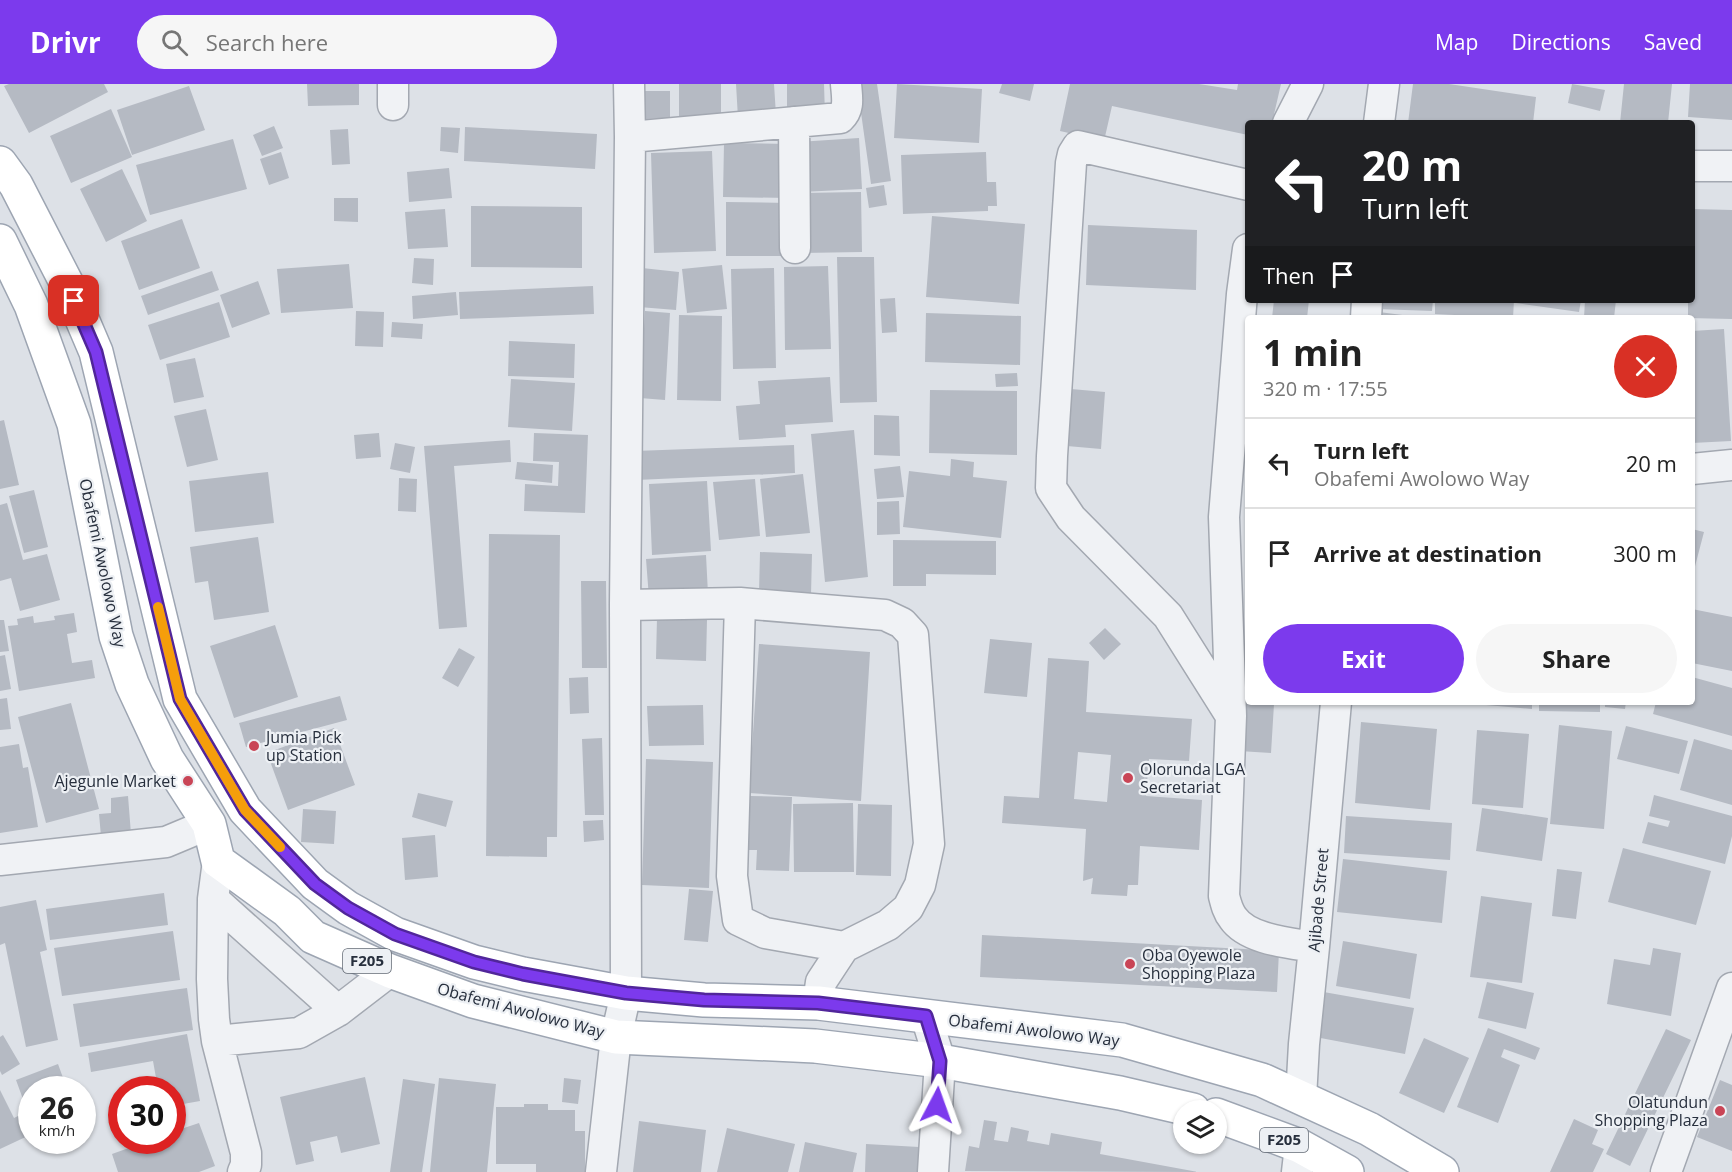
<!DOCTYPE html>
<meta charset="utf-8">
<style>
:root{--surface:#fff;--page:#f6f6f6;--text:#222;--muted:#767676;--line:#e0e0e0;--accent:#7c3aed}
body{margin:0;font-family:"Open Sans",sans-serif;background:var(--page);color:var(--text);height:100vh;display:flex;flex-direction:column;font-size:22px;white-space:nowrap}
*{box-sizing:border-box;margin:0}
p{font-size:20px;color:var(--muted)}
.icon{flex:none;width:33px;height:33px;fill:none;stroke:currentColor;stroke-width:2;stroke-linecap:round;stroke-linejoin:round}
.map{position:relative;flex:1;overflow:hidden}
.details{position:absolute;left:1245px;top:231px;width:450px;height:390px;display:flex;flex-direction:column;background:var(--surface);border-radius:6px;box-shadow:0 2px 4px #0004}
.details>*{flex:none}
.guide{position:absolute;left:1245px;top:36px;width:450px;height:183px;border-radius:6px;box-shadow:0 2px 4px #0004;background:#202124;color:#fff;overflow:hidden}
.fabs{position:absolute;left:1173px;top:1016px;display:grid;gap:12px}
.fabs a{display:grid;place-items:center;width:54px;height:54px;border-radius:50%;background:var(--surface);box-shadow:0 2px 4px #0004;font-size:30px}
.speed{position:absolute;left:18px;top:992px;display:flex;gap:12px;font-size:30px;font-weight:700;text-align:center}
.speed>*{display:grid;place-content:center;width:78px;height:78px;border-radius:50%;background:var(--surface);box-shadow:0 2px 4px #0004;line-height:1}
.speed small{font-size:15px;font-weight:400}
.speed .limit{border:9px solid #d22;background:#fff;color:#111}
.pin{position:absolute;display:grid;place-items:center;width:51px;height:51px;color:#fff;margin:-26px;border-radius:12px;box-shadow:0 3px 9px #0006}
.me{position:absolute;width:66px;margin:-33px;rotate:4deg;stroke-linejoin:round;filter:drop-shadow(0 0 4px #0008)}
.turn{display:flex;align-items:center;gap:21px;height:126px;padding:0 18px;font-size:27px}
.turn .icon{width:78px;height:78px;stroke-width:2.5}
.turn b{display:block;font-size:42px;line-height:51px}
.then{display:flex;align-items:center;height:57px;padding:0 18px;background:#0003;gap:12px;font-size:22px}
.round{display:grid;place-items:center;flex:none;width:63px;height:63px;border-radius:32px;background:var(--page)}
.headline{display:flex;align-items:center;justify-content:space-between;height:102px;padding:0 18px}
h1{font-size:36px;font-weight:700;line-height:45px}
.primary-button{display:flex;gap:12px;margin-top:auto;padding:12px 18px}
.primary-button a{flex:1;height:69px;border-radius:36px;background:var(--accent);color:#fff;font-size:24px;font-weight:700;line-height:69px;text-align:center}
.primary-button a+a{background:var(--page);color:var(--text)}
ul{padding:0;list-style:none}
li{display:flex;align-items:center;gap:18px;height:90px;padding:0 18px;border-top:2px solid var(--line)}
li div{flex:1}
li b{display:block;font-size:22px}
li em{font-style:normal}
header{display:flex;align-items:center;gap:36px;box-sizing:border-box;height:84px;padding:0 30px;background:var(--accent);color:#fff}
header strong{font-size:28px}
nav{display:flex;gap:33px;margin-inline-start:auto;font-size:21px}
.search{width:420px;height:54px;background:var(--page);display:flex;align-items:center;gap:15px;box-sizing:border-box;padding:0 21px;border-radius:33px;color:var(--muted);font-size:22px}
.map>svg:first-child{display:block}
.building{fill:#b5bac3;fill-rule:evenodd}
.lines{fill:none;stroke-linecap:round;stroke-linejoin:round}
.minor-casing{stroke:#a3a8b1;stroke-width:33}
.major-casing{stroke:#9da5b2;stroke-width:36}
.minor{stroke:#f0f2f5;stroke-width:30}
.major{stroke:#fff;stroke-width:33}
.route-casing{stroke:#51269a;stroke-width:15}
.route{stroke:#7c3aed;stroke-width:10}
.slow{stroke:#f59e0b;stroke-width:10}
.poi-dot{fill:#c94556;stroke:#edf0f4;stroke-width:2}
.labels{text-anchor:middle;stroke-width:4.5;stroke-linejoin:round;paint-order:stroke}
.shield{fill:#edf0f4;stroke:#626974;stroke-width:1.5}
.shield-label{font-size:15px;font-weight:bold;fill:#272f3d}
.street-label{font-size:16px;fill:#272f3d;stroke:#edf0f4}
.poi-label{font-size:16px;fill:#272f3d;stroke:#edf0f4;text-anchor:start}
</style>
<header>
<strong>Drivr</strong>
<div class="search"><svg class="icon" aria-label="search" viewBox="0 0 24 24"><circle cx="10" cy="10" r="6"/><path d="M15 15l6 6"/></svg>Search here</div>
<nav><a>Map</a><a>Directions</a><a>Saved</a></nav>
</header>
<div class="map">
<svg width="1732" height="1088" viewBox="0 0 1732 1088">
<rect width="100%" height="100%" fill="#dde1e7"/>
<path class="building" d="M9 0H104L108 8 29 49 4 2Z
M307 0H359V21L308 22Z
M679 0H721V38L679 37Z
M736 0H774L776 31 738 34Z
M787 0H824L825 31H787Z
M857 0H877L891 97 871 100Z
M897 0 982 5 979 59 894 54Z
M1002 0H1034L1030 17 999 9Z
M1070 0H1199L1237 6 1238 0H1281L1272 39H1248V51L1112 22 1104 57 1060 47Z
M1413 0H1449L1536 13 1533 39H1408Z
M1572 0 1605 6 1600 27 1568 19Z
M1624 0H1672L1668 39H1620Z
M1690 0H1732V36L1688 33Z
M189 2 205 46 132 71 117 26Z
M645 7H670V34L645 35Z
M111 25 132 73 71 99 50 52Z
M274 42 283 64 262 72 253 51Z
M441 43 460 44 458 69 440 67Z
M465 43 597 50 595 85 464 77Z
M348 45 350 80 332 81 330 46Z
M859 54 862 105 801 108 798 58Z
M233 55 247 105 150 131 136 81Z
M724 59 789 60 788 114 723 113Z
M712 67 716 167 654 169 651 69Z
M281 68 289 94 269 101 260 75Z
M986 68 987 98H996L997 122H988V127L903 130 901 71Z
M449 84 452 114 409 118 407 88Z
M122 85 147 137 106 158 80 105Z
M884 101 887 121 869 124 866 104Z
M861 108 862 168 802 169 801 109Z
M334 114H358V138L334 137Z
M726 118 789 119 790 172H726Z
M471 122 582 123V184L471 183Z
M445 125 448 163 408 165 405 128Z
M1692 125 1732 126V235L1688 234V216H1692Z
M932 132 1025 140 1019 220 926 213Z
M182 135 200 184 139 206 121 157Z
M1088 141 1197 146 1196 206 1086 201Z
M837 173H874L877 318 840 319Z
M414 174 434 175 433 201 412 199Z
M349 180 353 224 281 229 277 185Z
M722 181 727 225 687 229 682 185Z
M828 182 831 265 785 266 784 183Z
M642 184 679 188 676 226 639 223Z
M774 184 776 284 733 285 731 185Z
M212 187 219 206 148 231 141 212Z
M258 197 270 230 232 244 220 211Z
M593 202 594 230 460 235 459 208Z
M456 208 458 231 413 235 412 212Z
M895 214 897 248 882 249 880 215Z
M1274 216H1309L1307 234H1272Z
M1377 216H1433L1432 227 1377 225Z
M1435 216H1514L1513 234 1435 230Z
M1517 216H1581L1579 228 1516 219Z
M1585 216H1616L1614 234H1584Z
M219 218 230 253 160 276 148 241Z
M356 227 384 228 383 263 355 262Z
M645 227 670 229 665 316 640 314Z
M1379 228 1418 233V234H1379Z
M926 229 1021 232 1020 281 925 278Z
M679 231 722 232 721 317 677 316Z
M392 238 423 240 422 255 391 253Z
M1724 245 1731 357 1692 359V247Z
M509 257 575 260 574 294 508 292Z
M195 274 204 313 174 319 166 280Z
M1017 289 1018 302 996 303 995 290Z
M830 293 833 338 785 341 786 353 739 356 736 322 760 320 758 297Z
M511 295 575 299 572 347 508 343Z
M1071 305 1105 308 1101 365 1067 362Z
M930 306 1017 307V371L929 369Z
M206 325 218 376 187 383 174 332Z
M874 331 899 332 900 372 874 371Z
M4 336 19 401 0 405V337Z
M854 346 868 493 825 498 811 350Z
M379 349 381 373 356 375 354 351Z
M534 349 588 351 585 429 524 427 525 400 558 402 559 378 533 377Z
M510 356 511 378 454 382 467 543 439 545 424 362Z
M395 359 415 363 410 389 390 385Z
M794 361 795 389 636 396 635 367Z
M951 375 974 378 973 393 1007 397 1001 454 903 443 909 387 950 392Z
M517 378 553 381 552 399 515 395Z
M900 382 904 413 877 415 874 385Z
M268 388 274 439 195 448 189 397Z
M803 390 810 449 766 453 760 395Z
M399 394 417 395 416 428 398 427Z
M755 395 760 452 719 456 713 398Z
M707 397 711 467 652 471 649 400Z
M34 406 48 463 24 469 9 412Z
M899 417 900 450 877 451V418Z
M7 419 23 476 47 470 60 516 20 527 11 494 0 497V421Z
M1692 445 1704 448 1693 490H1692Z
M489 450 560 451 557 753H547V773L486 772Z
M258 453 269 528 214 536 208 497 195 499 190 463Z
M893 456 996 457V491L926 490V502H893Z
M760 468 812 470 811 511 759 509Z
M706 471 708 510 649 514 646 475Z
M581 497H606L607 584H582Z
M1692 525 1732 533V587L1692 579Z
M74 529 77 548 67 550 72 579 92 576 95 594 19 607 8 542 18 541 17 535 33 532 34 539 55 536 54 532Z
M657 534 707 536 706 577 656 575Z
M0 536H4L9 567 0 568Z
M275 541 298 613 234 634 210 562Z
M1105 544 1121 560 1104 576 1089 559Z
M990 555 1032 559 1027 613 984 609Z
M759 560 870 568 861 717 749 709Z
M459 564 475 573 458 603 442 594Z
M5 571 11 605 0 607V572Z
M1048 574 1089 577 1086 628 1192 635 1189 677 1149 675 1146 712 1202 716 1199 766 1140 762 1138 801H1128L1127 812 1091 810 1093 794 1083 797 1086 745 1002 739 1004 712 1039 714ZM1078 668 1111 671 1107 718 1074 715Z
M588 593 589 629 570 630 569 594Z
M1692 593 1732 604V652L1653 630 1656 618H1692Z
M340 612 347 636 246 663 239 639Z
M7 614 11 645 0 646V615Z
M1242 618 1274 620 1271 669 1239 667Z
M1486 618H1532V625L1486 621Z
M1539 618H1600V628L1539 627Z
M1605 618H1626L1625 625 1605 623Z
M71 619 99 725 46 739 18 633Z
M703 621 704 661 649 662 647 622Z
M1361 638 1437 645 1430 726 1355 719Z
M1559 641 1612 647 1604 745 1550 740Z
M1626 642 1688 657 1679 690 1617 675Z
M334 644 355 701 288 726 267 669Z
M1477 646 1529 650 1523 724 1472 720Z
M602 654 604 731H585L582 655Z
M1694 655 1732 666V721L1680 706Z
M19 660 23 684 28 683 38 743 0 749V663Z
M646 675 713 678 709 804 642 801Z
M418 709 453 717 446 743 412 733Z
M1654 711 1732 732V752L1725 780 1642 759 1648 738 1668 743 1670 737 1649 732Z
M128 712 131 750 101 752 99 730 111 729V714Z
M750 712 792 713 789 787 756 786 757 766H748Z
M853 719 854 788H794L793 720Z
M858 720 892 721 891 792 856 791Z
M1482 724 1548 734 1542 777 1476 767Z
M303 725 336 727 334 760 301 758Z
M1346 732 1452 739 1450 776 1344 769Z
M603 736 604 756 584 758 583 737Z
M435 751 438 793 405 796 402 754Z
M1623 764 1711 787 1696 841 1608 818Z
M1343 775 1447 787 1442 839 1337 828Z
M1557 785 1582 788 1576 835 1552 832Z
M689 805 713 807 708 858 684 856Z
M164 809 168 841 50 856 46 825Z
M1481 812 1532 819 1522 899 1470 893Z
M36 816 47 866 40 868 58 956 26 963 5 859 0 861V823Z
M173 847 180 896 62 912 54 864Z
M982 851 1279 867 1277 908 980 893Z
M1343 857 1417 870 1410 915 1336 902Z
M1653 864 1681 869 1671 932 1607 920 1614 875 1650 881Z
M1487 898 1534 909 1526 945 1478 934Z
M187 904 193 946 80 963 73 920Z
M1318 907 1414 924 1405 970 1310 952Z
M1488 944 1540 964 1535 976 1504 965 1501 973 1520 981 1498 1039 1457 1023Z
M1666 945 1691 956 1630 1082 1606 1070Z
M187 950 200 1017 172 1022V1005H158L153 977 91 988 88 969Z
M3 951 20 980 2 991 0 987V953Z
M1424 954 1469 974 1444 1029 1399 1009Z
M58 980 66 1002 59 1005H32V1015L24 1018 16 996Z
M365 993 380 1060 341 1069 337 1052 310 1058 314 1077 296 1081 280 1013Z
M439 994 496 1000 487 1088H430Z
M564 994 581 996 578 1020 562 1018Z
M403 995 435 1000 422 1088H390Z
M1720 996 1732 1001V1067L1697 1053Z
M0 1006 14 1034 32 1025V1050L0 1065Z
M524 1020H548V1026H575V1047H585V1088H536V1080H496V1023H524Z
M1574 1035 1598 1046 1592 1060 1604 1065 1593 1088H1550Z
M984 1036 997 1038 994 1056 1008 1058 1011 1043 1029 1047 1027 1057 1049 1061 1051 1049 1102 1058 1100 1070 1198 1088 965 1087 969 1062 979 1064Z
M639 1037 706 1046 701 1088H633Z
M199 1039 215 1082 199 1088H118L112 1070 151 1056H172V1048Z
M727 1044 795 1060 788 1088H717Z
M805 1058 857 1069 853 1088H799Z
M866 1060 919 1063 918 1088H865Z"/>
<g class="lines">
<g class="minor-casing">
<path id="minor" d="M393 21V0
M794 38 795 164
M1288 39 1308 0
M1379 39 1384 0
M630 53 840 34C850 25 847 13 846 0
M1692 82H1732
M1248 165 1242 210 1224 433 1231 632 1224 812C1226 820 1228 828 1233 834 1248 856 1291 859 1314 863
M1366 234 1367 216
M1692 385 1732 381
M740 519 732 792 738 836 765 849 844 863
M625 521 740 519 885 531 902 539 913 551 929 760 920 801 908 824 888 841 844 863 821 898 818 919
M1231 632 1168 532 1071 434 1051 404 1052 372 1071 79 1073 70 1078 62 1248 101
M0 776 166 758 209 740
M218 777 213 815 212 895 214 935 217 957 246 1069V1081L243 1088
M213 815 338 927
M926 932 940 977 933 1088
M217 957 299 949 338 927 390 887
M1301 1014 1304 960 1314 863 1336 618
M601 1088 616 953 626 909 625 521 630 53 629 0
M1297 1088 1300 1062
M1666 1088 1732 904"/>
</g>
<g class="major-casing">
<path id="major" d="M0 79 16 101 67 200 96 268 180 615 245 726 315 800 348 824 395 850 474 878 523 890 626 909 704 916 818 919 1122 956 1262 996 1369 1045 1442 1088
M0 157 31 221 74 340 116 552 132 600 167 675 209 740 218 777 287 827 313 853 390 887 473 917 616 953 815 962 940 977 1120 1009 1193 1026
M1216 1031 1300 1062 1347 1088"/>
</g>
<use href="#minor" class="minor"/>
<use href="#major" class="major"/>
</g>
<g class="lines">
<g class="route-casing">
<path id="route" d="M74 217 96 268 180 615 245 726 315 800 348 824 395 850 474 878 523 890 626 909 704 916 818 919 926 932 940 977 937 1021"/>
</g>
<use href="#route" class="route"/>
<path class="slow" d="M158 523 180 615 245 726 280 763"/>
</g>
<g class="poi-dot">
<circle cx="254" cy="662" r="6"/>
<circle cx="1128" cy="694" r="6"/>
<circle cx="188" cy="697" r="6"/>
<circle cx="1130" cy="880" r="6"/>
<circle cx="1720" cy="1027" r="6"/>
</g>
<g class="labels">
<g class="shield">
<rect x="343" y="865" width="48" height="24" rx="4.5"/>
<rect x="1260" y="1044" width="48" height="24" rx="4.5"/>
</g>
<g class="shield-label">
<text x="367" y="882">F205</text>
<text x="1284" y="1061">F205</text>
</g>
<g class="street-label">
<text transform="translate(103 479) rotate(78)" y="6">Obafemi Awolowo Way</text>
<text transform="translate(1318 816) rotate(-85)" y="6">Ajibade Street</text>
<text transform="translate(521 926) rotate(15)" y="6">Obafemi Awolowo Way</text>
<text transform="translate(1034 946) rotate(7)" y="6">Obafemi Awolowo Way</text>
</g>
<g class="poi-label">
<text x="266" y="659">Jumia Pick<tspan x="266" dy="18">up Station</tspan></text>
<text x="1140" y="691">Olorunda LGA<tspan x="1140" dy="18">Secretariat</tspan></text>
<text x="176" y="703" text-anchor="end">Ajegunle Market</text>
<text x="1142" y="877">Oba Oyewole<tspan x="1142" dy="18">Shopping Plaza</tspan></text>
<text x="1708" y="1024" text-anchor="end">Olatundun<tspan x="1708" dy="18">Shopping Plaza</tspan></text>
</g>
</g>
</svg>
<div class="fabs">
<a><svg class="icon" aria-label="layers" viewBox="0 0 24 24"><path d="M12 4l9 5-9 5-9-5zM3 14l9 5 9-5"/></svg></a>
</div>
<div class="speed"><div>26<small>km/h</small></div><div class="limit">30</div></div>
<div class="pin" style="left:74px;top:217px;background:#d93025"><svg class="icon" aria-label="arrive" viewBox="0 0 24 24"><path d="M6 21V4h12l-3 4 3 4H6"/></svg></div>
<svg class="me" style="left:937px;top:1021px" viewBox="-20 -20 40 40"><path d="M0-17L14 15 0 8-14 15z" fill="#7c3aed" stroke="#fff" stroke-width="4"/></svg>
<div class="guide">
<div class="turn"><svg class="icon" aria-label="left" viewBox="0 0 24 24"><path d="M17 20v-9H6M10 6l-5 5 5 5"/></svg><div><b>20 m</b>Turn left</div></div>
<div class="then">Then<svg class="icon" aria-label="arrive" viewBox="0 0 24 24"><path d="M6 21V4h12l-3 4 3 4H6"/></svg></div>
</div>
<section class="details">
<div class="headline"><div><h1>1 min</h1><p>320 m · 17:55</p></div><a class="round" style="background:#d93025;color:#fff"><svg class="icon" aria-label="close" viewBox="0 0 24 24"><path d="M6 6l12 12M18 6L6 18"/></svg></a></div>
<ul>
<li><svg class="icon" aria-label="left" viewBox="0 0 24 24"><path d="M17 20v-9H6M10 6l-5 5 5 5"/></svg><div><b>Turn left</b><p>Obafemi Awolowo Way</p></div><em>20 m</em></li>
<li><svg class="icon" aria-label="arrive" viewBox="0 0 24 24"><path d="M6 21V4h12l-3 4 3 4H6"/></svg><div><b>Arrive at destination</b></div><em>300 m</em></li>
</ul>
<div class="primary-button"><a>Exit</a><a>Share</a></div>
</section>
</div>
